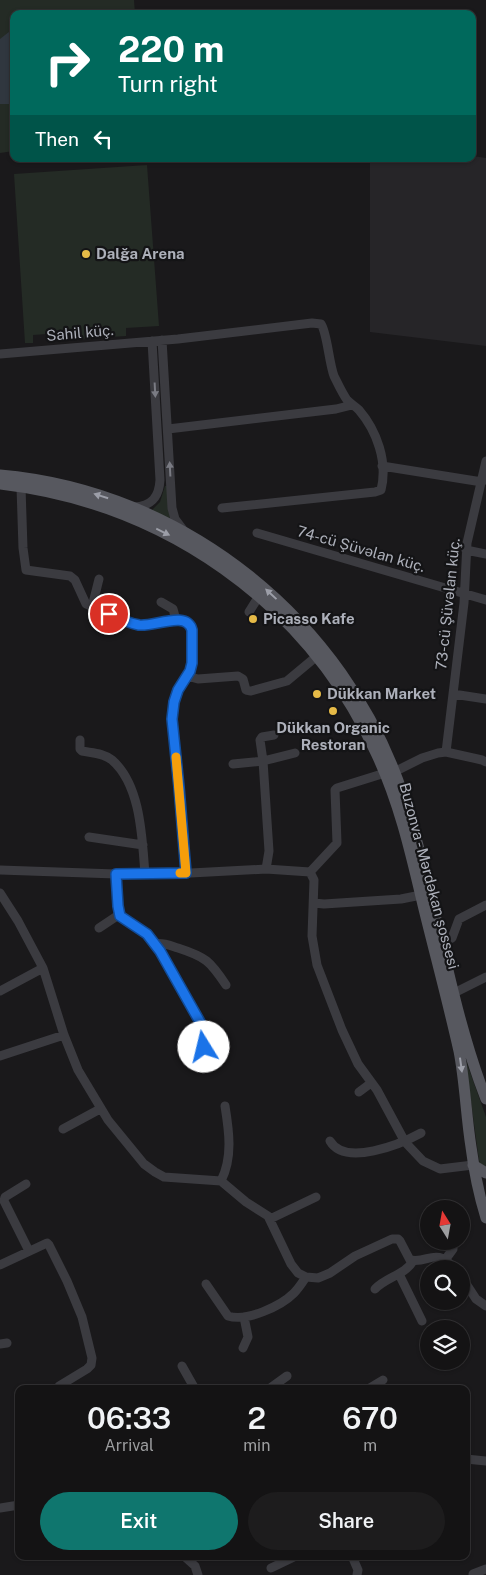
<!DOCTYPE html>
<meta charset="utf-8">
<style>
:root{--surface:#141314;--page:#1d1c1d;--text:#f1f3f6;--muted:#9d9ea0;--line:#333234;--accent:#0f766e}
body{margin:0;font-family:"Public Sans",sans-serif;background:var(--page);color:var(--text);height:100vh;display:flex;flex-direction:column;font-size:19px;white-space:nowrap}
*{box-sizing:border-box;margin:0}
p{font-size:16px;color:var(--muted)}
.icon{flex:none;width:28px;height:28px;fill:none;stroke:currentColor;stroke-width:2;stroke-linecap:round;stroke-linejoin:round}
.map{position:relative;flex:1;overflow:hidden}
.drawer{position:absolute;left:15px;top:1385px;width:455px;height:175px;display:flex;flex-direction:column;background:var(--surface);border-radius:10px;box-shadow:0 1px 4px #0004,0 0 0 1px var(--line)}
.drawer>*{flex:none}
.guide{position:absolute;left:10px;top:10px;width:466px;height:152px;border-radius:10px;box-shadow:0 1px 4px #0004,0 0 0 1px var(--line);background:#00695c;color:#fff;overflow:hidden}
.needle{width:32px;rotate:349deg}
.fabs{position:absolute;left:420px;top:1200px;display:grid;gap:10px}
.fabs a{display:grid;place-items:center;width:50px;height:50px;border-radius:50%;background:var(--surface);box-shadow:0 1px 4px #0004,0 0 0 1px var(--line);font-size:25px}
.pin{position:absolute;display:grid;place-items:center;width:42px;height:42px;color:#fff;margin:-21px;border:2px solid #fff;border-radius:50%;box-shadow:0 1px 5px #0007}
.me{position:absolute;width:55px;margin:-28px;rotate:351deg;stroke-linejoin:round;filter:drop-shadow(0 0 4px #0008)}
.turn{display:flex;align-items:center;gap:18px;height:105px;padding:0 25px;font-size:22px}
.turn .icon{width:65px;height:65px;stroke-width:2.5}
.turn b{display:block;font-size:35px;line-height:42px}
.then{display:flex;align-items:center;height:48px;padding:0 25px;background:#0003;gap:10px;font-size:19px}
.eta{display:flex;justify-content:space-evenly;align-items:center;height:85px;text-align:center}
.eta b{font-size:30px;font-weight:600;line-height:35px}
.action{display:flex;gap:10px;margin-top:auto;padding:10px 25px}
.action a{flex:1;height:58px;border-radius:30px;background:var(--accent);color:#fff;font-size:20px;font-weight:600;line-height:58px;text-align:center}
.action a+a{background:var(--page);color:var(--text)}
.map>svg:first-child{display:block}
.built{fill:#262528}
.green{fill:#242b25}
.water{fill:#30373f}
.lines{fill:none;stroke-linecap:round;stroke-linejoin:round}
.minor{stroke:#3b3b40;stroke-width:9}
.major{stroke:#57585f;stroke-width:11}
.oneway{fill:#7a7b83}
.oneway2{fill:#9c9ea8}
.route-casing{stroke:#114b97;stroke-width:12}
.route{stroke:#1a73e8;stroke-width:9}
.slow{stroke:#f59e0b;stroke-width:9}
.poi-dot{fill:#e6ba47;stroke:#141416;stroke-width:2}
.labels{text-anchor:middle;stroke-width:4.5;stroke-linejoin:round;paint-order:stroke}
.poi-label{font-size:15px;font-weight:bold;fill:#adb0ba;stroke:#141416;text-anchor:start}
.street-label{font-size:15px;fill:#adb0ba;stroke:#141416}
</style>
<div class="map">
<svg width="486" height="1575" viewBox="0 0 486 1575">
<rect width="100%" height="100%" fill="#1a191b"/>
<path class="built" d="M473 156 486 158V346L370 332V159H472Z"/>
<path class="green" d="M0 0H134L135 14H14V151L0 153Z
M147 165 159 326 126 328V336L61 340 60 333 33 335V343H25L14 174Z
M165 486H167L171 520 151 511 160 502Z
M465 1058 486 1117V1170L481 1166 479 1160Z"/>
<path class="water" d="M14 28V102L9 104H0V39Z"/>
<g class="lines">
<path class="minor" d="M162 340 172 508 175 519 184 531
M0 354 178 339 312 323 321 324C327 332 329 363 334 376 338 384 342 393 347 400 351 404 355 406 359 410 377 431 388 462 381 490L375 492 222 508
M168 429 336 409 352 405
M382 466 482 482
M21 487 23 548 26 570 70 576 75 580 86 604 126 622 138 625H150L181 620 186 621 191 625 193 663 190 671 178 690 173 702 172 719 178 773 186 873
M134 507C152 506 159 497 160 480L152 341
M257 533 486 600
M466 550 486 554
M161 602 173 609 176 620
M92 607 99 579
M249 612 259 596
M187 676 198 679 238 676 243 679 246 690 251 691 287 681 317 656
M453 694 486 699
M80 740V749L82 751C92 753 104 753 112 760 141 785 142 838 145 874
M446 752 464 603 467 543 486 461
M233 764 263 761 295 753
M394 772 422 758 438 753 446 752 482 760 486 762
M89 837 143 845
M266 869 269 851 263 761 260 740 262 737 274 735
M0 870 116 874H172L266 869 310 872 314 880 312 936 317 965 342 1030 358 1064 377 1090 405 1142 423 1161 440 1169 473 1165
M310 872 337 843 335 790 337 788 385 773
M116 874 118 906 121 916 142 930 155 944 200 1022 204 1047
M0 893 18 921 43 968 64 1035 78 1070 108 1120 144 1164 155 1172 164 1177 221 1181 246 1202 268 1216 291 1264 298 1273 306 1277 318 1278 330 1273 355 1256 392 1239H398L400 1241 410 1260C429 1264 435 1246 455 1269
M314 903 324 904 401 899 421 895
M99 928 120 914
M442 942 452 938 459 919 486 905
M155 944C163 942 171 946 178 948 206 957 210 961 226 985
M0 991 43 968
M454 993 486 977
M0 1056 64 1035
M359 1092 371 1083
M63 1129 100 1109
M330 1141C345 1167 401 1144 421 1133
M221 1181C233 1157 229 1131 225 1106
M26 1184 5 1197 4 1201 29 1251
M270 1219 316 1197
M445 1260 453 1249V1243
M0 1265 47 1243 49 1245 67 1281 82 1317 92 1358 91 1365 87 1369 59 1386
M399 1274 422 1321
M461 1276 476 1299 486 1306
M206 1284 228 1316C247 1322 281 1306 294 1293 299 1288 302 1283 306 1277
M375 1289C386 1277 405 1275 413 1261
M0 1344 7 1343
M243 1348 248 1337 244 1317
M182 1366 195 1389
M269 1389 287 1376
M368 1389 383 1380
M466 1459 486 1461
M0 1508 19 1505
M184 1556 195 1566 198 1575
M352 1556 358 1570 357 1575
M271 1568 296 1556
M473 1574 486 1569"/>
<path class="major" d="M0 475C184 491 345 620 403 795 436 895 448 1001 486 1099
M0 484C164 503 307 602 376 753 399 801 411 854 423 905 435 954 448 1002 459 1051 465 1082 466 1115 471 1147 474 1171 479 1195 486 1218
M473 1165 486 1173"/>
</g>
<defs><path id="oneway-solid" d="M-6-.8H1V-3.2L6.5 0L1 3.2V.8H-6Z" transform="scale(1.25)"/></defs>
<g class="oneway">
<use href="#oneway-solid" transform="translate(155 390) rotate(87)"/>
<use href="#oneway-solid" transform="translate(170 469) rotate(-93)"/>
</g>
<g class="oneway2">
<use href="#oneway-solid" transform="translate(101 496) rotate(-162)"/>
<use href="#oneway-solid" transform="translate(163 532) rotate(26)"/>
<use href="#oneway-solid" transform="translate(271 594) rotate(-137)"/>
<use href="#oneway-solid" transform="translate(461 1065) rotate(82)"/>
</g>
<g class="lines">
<g class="route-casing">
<path id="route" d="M109 614C119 619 129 623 139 625 154 627 187 610 192 630V663L190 671 178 690 174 702 172 719 179 787 186 873 116 874 118 906 120 916 147 934 160 951 200 1022 204 1047"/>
</g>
<use href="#route" class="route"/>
<path class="slow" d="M176 757 186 873H180"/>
</g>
<g class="poi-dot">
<circle cx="86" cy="254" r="5"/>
<circle cx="253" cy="619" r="5"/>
<circle cx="317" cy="694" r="5"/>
<circle cx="333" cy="711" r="5"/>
</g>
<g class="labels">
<g class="poi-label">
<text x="96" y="259">Dalğa Arena</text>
<text x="263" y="624">Picasso Kafe</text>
<text x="327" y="699">Dükkan Market</text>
<text x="333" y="733" text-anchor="middle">Dükkan Organic<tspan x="333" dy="17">Restoran</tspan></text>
</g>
<g class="street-label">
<text transform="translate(80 333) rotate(-5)" y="5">Sahil küç.</text>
<text transform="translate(361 549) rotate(16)" y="5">74-cü Şüvəlan küç.</text>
<text transform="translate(448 604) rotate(-84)" y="5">73-cü Şüvəlan küç.</text>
<text transform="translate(429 876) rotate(75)" y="5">Buzonva - Mərdəkan şossesi</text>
</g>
</g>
</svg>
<div class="fabs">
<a><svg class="needle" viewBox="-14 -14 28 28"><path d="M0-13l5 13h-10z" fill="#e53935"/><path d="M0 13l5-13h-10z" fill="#9d9ea0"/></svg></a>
<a><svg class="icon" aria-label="search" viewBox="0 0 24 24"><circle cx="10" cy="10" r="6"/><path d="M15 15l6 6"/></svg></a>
<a><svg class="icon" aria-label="layers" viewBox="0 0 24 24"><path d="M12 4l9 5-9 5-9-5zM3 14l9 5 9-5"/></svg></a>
</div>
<div class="pin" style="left:109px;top:614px;background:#d93025"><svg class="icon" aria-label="arrive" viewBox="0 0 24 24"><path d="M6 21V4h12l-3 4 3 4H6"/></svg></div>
<svg class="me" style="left:204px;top:1047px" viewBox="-20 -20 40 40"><circle r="19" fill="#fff"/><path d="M0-13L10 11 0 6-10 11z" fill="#1a73e8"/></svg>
<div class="guide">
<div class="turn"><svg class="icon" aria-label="right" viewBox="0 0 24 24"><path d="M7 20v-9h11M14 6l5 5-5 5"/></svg><div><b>220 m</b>Turn right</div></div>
<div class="then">Then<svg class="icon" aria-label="left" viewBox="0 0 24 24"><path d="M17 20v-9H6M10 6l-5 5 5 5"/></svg></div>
</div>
<section class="drawer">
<div class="eta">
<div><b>06:33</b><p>Arrival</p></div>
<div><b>2</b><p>min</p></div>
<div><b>670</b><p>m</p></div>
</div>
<div class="action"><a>Exit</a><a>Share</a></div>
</section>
</div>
